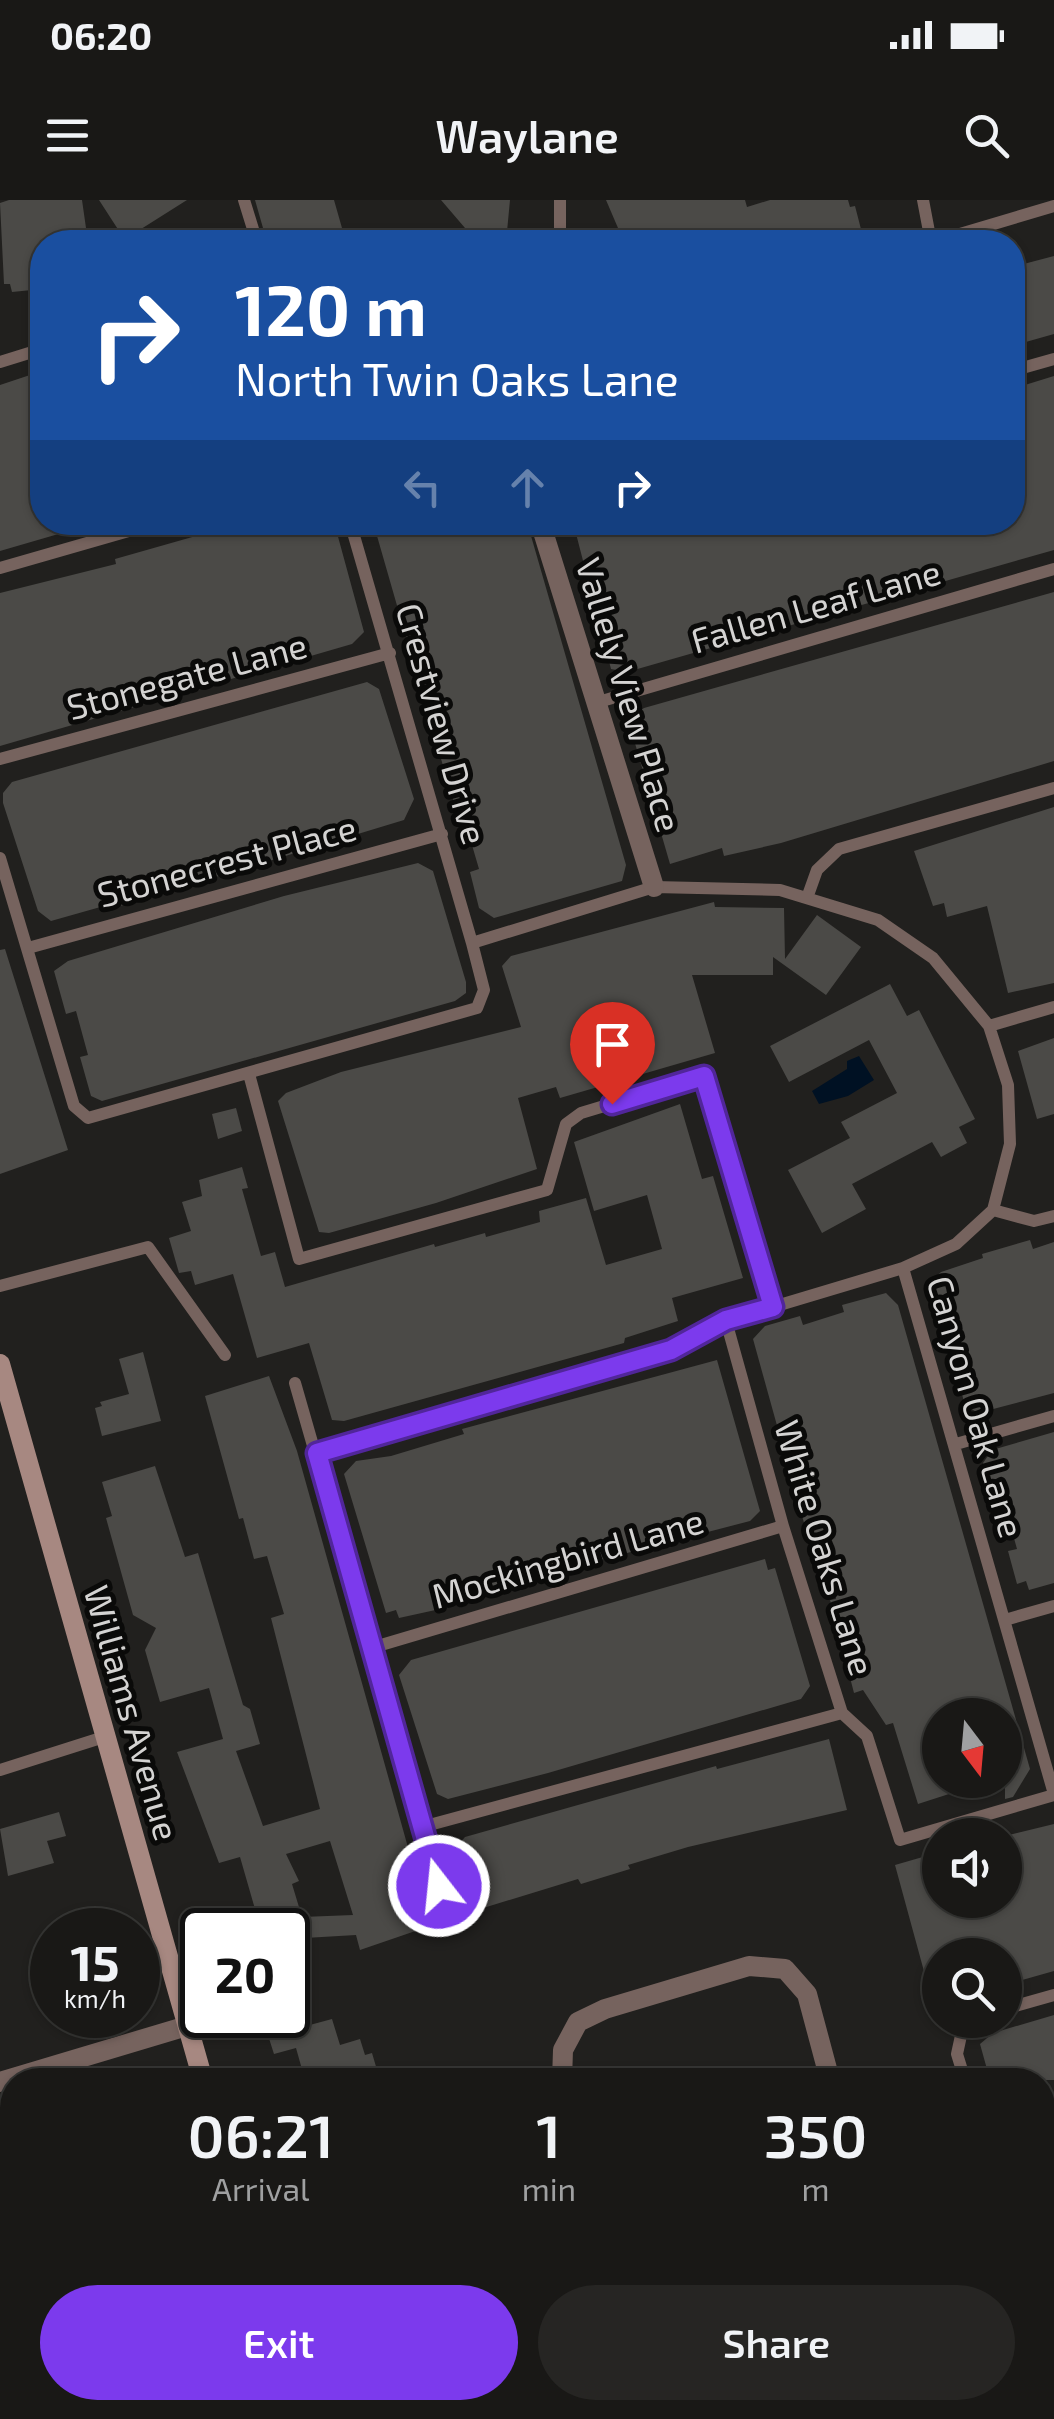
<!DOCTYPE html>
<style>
:root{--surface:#191816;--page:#262523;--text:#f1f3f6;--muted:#9fa0a1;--line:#373735;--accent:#7c3aed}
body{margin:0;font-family:"Exo 2",sans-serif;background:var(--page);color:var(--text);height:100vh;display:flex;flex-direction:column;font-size:38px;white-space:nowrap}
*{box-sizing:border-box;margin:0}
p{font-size:32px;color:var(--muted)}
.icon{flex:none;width:55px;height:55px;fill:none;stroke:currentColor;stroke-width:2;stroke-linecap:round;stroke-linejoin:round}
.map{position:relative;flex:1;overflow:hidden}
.drawer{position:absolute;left:0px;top:1868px;width:1055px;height:352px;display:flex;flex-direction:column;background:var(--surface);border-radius:40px 40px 0 0;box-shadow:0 2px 8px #0004,0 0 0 2px var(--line)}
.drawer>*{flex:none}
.hud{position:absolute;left:30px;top:30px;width:995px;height:305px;border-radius:40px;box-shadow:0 2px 8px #0004,0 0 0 2px var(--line);background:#1a4fa0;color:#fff;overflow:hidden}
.needle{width:65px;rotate:164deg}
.fabs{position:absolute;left:922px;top:1498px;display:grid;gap:20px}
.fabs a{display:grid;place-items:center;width:100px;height:100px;border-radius:50%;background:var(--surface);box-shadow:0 2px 8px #0004,0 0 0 2px var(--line);font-size:50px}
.speed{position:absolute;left:30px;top:1708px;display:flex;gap:20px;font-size:50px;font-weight:700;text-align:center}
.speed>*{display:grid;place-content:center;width:130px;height:130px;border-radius:50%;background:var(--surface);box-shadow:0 2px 8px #0004,0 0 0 2px var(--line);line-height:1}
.speed small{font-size:25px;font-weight:400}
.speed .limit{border:5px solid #111;border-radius:15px;background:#fff;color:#111}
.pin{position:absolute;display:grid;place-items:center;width:85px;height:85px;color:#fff;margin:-102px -42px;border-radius:50% 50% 50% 0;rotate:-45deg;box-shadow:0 0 10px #0007}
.pin .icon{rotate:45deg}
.me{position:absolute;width:110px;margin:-55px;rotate:344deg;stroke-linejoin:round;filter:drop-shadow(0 0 8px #0008)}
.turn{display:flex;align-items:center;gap:35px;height:210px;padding:0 40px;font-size:45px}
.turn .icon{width:130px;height:130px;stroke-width:2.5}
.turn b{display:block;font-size:70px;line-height:85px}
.lanes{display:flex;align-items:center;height:95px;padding:0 40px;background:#0003;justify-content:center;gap:50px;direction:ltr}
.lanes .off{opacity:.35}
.eta{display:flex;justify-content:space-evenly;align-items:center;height:170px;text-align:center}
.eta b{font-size:60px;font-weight:600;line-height:70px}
.primary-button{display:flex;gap:20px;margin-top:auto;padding:20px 40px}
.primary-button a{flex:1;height:115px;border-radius:60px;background:var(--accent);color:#fff;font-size:40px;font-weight:600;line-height:115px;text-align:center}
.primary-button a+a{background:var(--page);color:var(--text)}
.status{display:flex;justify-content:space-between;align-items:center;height:70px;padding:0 50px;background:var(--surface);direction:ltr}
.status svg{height:28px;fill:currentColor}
header{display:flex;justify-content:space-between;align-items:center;height:130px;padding:0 40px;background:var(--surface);font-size:45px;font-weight:600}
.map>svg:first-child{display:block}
.water{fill:#001123}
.building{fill:#4b4a47;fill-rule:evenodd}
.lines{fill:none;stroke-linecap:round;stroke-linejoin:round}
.lane{stroke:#76635e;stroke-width:12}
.street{stroke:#76635e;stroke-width:20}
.secondary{stroke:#a78881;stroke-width:20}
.route-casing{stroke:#51269a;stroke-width:25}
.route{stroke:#7c3aed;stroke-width:18}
.labels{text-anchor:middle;stroke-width:10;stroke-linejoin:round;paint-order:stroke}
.street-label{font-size:35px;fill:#d4d3d2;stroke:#0a0a09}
</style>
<div class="status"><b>06:20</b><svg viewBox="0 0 49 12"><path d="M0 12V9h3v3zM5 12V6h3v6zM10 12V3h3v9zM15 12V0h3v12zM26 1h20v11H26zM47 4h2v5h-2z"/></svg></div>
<header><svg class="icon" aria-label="menu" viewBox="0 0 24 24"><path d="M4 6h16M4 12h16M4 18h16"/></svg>Waylane<svg class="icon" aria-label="search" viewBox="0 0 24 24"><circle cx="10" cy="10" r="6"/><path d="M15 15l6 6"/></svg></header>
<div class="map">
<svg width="1054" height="2219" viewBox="0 0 1054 2219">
<rect width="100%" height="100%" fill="#21201e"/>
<path class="water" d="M859 856 874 880 848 896 819 904 812 891 847 869V861Z"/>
<path class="building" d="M9 0H82L88 42H42V89L12 92 10 84H4L0 3Z
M99 0H187L130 36 127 30 121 34Z
M255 0H334L346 42H267Z
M441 0H510L506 42H477Z
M606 0H745L747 7 770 0H848L850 7 855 6 862 33 852 35 854 42H624Z
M1054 56V134L1012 146V67Z
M42 171V322H78L79 328 0 351V185Z
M1054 176V350L627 472 611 469 573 322H1012V189Z
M245 322H334L364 432 352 444 0 546V393L116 364 115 359Z
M373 322H527L626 665 622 681 494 718 479 708 470 672 479 669 462 611 457 612 448 583Z
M1054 392V561L781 643 724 656 722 648 670 664 661 633 668 630 655 582 647 585 628 519 644 508Z
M367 482 379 489 414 599 404 620 120 706H104L51 721 38 711 3 603V593L12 582Z
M1054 607V783L1008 793 987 706 947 717 944 703 933 706 914 651Z
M418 663 433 671 466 782V793L455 801 102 901 91 896 80 857 88 855 76 811 66 814 54 771 68 761 284 696Z
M714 702 715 707 784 708 785 759 817 715 861 747 826 795 773 757V775H692L715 853 560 898 556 887 518 898 537 969 436 1003 329 1033 319 1032 278 901 286 893 341 872 521 827 502 766 511 756Z
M5 749 68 950 0 974V750Z
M890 784 907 816 919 810 975 919 959 927 967 943 941 957 932 942 852 984 866 1009 822 1033 788 970 850 938 841 922 897 893 869 840 789 882 770 846Z
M1054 838V914L1037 919 1018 851Z
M680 904 702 979 713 976 743 1078 672 1098 678 1121 625 1138 624 1143 344 1221 332 1220 309 1143 257 1158 233 1074 195 1085 191 1071 179 1073 169 1038 191 1031 182 1002 202 996 199 980 242 967 248 988 242 989 261 1056 275 1052 285 1087 434 1044 435 1047 485 1033 486 1037 540 1022 539 1011 586 998 606 1065 662 1049 647 995 594 1011 574 942Z
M236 908 242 931 218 939 212 914Z
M1030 1040 1033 1049 1054 1042V1193L978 1213 965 1205 930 1082 941 1072 983 1058 982 1054Z
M886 1093 898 1105 1030 1569 1013 1597 1005 1599V1515H932L940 1543V1580H980V1584L918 1604 893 1523 886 1525 863 1490 854 1493 830 1400 836 1399 818 1338 813 1340 810 1328 806 1330 753 1139 765 1126 800 1116 803 1125 844 1112 842 1105Z
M143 1152 161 1221 102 1236 95 1208 102 1206 100 1202 129 1194 119 1159Z
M717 1160 760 1311 750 1321 531 1378 440 1409 399 1418 396 1410 386 1413 344 1274 356 1261 391 1256 464 1234 462 1229Z
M269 1176 297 1251 430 1726 360 1750 356 1735 288 1739V1730H261L240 1657 219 1663 177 1552 223 1539 209 1488 160 1502 145 1450 156 1428 133 1415 106 1318 112 1316 102 1282 155 1266 185 1357 198 1353 243 1505 250 1509 260 1544 236 1551 263 1626 320 1609 271 1418 284 1414 267 1356 254 1359 243 1318 239 1319 205 1196ZM330 1641 353 1715 302 1717 292 1684 299 1681 286 1654Z
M1054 1232V1383L1029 1390 1026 1381 1017 1384 1008 1351 1017 1349 1003 1299 994 1301 983 1263 992 1250Z
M765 1359 768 1370 775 1368 810 1486 801 1499 548 1573 448 1599 437 1594 399 1475 411 1460Z
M829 1539 847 1610 688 1647 628 1665 630 1669 581 1684 578 1679 467 1713 452 1661V1652L465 1637 716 1566 717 1569Z
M59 1612 66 1636 47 1641 54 1663 8 1676 0 1629Z
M1054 1624V1771L1005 1785V1755H940V1808H934L895 1665 940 1652V1700H1005V1636Z
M1054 1815V1880H990L980 1844 993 1833Z
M292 1818 295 1829 332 1819 340 1845 360 1839 365 1855 372 1853 380 1880H305L296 1848 274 1854 265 1826Z"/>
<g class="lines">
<path class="lane" d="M244 0 257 42
M560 0V42
M923 0 931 42
M933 42 1054 6
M0 162 42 149
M1012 171 1054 159
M350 322 472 743
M0 368 160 322
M595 503 1054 369
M0 559 390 453
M0 658 74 906 88 918 477 808 484 790 472 743 654 687 780 690 878 720 933 758 989 826 1008 885 1010 944 993 1010 956 1044 903 1068 726 1121 671 1150 317 1253
M807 698 817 670 839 649 1054 588
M28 748 442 634
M989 826 1054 807
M249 874 299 1059 547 990 566 924 581 913 704 876 773 1107
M993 1010 1034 1021 1054 1016
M903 1068 1054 1594
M0 1086 148 1047 225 1155
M726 1121 783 1326 842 1513 867 1536 900 1640 1054 1595
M295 1183 448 1716
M956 1244 1054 1216
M1005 1420 1054 1406
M371 1448 783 1326
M0 1570 104 1537
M422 1627 842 1513
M1005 1809 1054 1795
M965 1880 957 1854 962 1831 977 1820
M1042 1988 1054 1984"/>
<path class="street" d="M540 322 654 687
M562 1880 563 1850 578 1822 605 1809 749 1766 785 1769 807 1794 830 1880
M0 1882 187 1826
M912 2208 915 2219
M800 2219 844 2208"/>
<path class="secondary" d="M0 1164 203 1880
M297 2208 301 2219"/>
</g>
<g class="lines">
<g class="route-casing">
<path id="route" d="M439 1686 317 1253 671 1150 726 1120 773 1107 704 876 612 904"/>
</g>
<use href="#route" class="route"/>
</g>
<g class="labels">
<g class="street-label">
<text transform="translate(816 407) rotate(-16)" y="12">Fallen Leaf Lane</text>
<text transform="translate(187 477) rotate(-15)" y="12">Stonegate Lane</text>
<text transform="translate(628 495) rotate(73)" y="12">Vallely View Place</text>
<text transform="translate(441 524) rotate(74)" y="12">Crestview Drive</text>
<text transform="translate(227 662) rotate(-15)" y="12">Stonecrest Place</text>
<text transform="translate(975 1207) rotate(74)" y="12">Canyon Oak Lane</text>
<text transform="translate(824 1348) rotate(73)" y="12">White Oaks Lane</text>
<text transform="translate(568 1359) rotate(-16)" y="12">Mockingbird Lane</text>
<text transform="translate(131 1513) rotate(74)" y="12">Williams Avenue</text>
</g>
</g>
</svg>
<div class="fabs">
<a><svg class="needle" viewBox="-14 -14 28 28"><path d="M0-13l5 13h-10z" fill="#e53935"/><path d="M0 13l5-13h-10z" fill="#9fa0a1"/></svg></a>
<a><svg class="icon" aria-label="sound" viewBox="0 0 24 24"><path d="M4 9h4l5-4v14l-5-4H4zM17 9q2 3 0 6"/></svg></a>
<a><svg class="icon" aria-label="search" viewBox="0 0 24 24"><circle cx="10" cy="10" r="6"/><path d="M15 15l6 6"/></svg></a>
</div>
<div class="speed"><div>15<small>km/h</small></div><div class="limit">20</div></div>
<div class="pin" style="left:612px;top:904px;background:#d93025"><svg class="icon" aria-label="arrive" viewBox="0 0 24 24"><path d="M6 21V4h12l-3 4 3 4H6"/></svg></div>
<svg class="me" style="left:439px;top:1686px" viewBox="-20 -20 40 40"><circle r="17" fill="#7c3aed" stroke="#fff" stroke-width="3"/><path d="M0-11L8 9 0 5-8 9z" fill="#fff"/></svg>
<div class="hud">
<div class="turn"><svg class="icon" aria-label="right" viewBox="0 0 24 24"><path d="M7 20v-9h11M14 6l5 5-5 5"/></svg><div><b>120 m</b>North Twin Oaks Lane</div></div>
<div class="lanes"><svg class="icon off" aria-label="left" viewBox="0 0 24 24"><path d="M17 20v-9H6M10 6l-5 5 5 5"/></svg><svg class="icon off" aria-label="ahead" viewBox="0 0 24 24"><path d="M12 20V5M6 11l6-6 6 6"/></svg><svg class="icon" aria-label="right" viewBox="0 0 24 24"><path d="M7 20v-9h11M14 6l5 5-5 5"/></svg></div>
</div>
<section class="drawer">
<div class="eta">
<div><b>06:21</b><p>Arrival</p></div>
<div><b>1</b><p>min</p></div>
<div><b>350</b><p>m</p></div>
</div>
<div class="primary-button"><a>Exit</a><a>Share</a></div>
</section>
</div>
